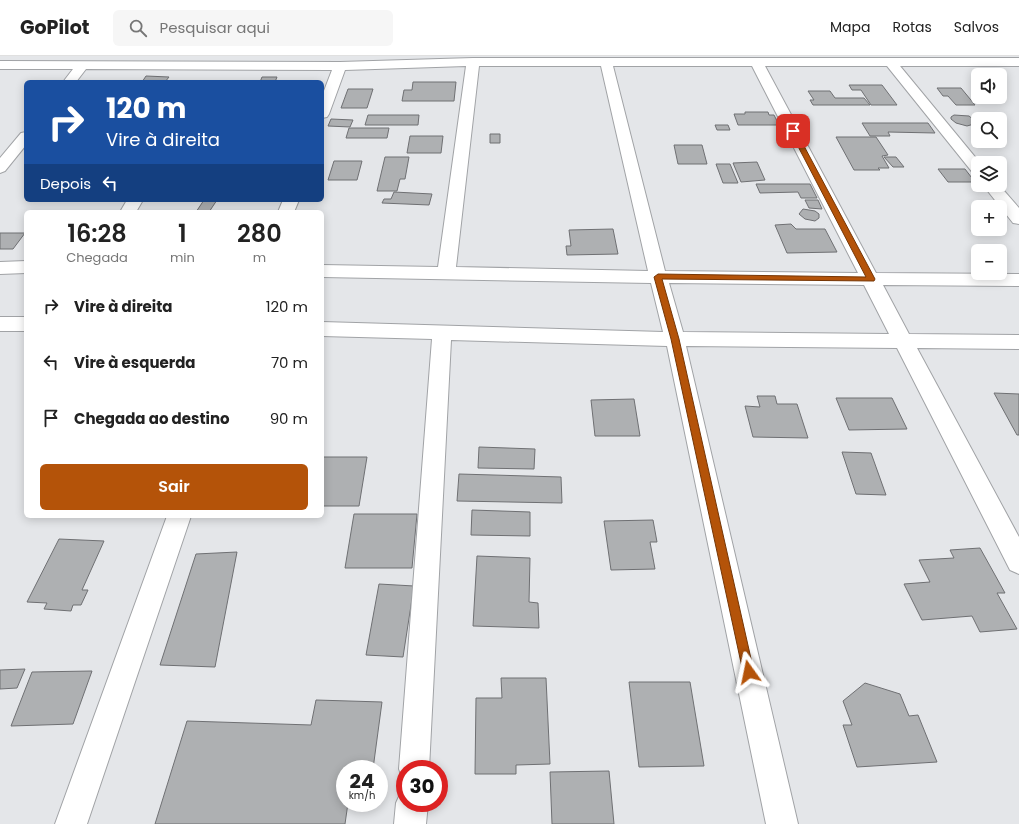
<!DOCTYPE html>
<html lang="pt">
<meta charset="utf-8">
<style>
:root{--surface:#fff;--page:#f6f6f6;--text:#222;--muted:#767676;--line:#e0e0e0;--accent:#b45309}
body{margin:0;font-family:Poppins,sans-serif;background:var(--page);color:var(--text);height:100vh;display:flex;flex-direction:column;font-size:15px;white-space:nowrap}
*{box-sizing:border-box;margin:0}
p{font-size:13px;color:var(--muted)}
.icon{flex:none;width:22px;height:22px;fill:none;stroke:currentColor;stroke-width:2;stroke-linecap:round;stroke-linejoin:round}
.map{position:relative;flex:1;overflow:hidden}
.panel{position:absolute;left:24px;top:154px;width:300px;height:308px;display:flex;flex-direction:column;background:var(--surface);border-radius:6px;box-shadow:0 2px 10px #0003}
.panel>*{flex:none}
.banner{position:absolute;left:24px;top:24px;width:300px;height:122px;border-radius:6px;box-shadow:0 2px 10px #0003;background:#1a4fa0;color:#fff;overflow:hidden}
.buttons{position:absolute;left:971px;top:12px;display:grid;gap:8px}
.buttons a{display:grid;place-items:center;width:36px;height:36px;border-radius:6px;background:var(--surface);box-shadow:0 2px 10px #0003;font-size:20px}
.speed{position:absolute;left:336px;top:704px;display:flex;gap:8px;font-size:20px;font-weight:700;text-align:center}
.speed>*{display:grid;place-content:center;width:52px;height:52px;border-radius:50%;background:var(--surface);box-shadow:0 2px 10px #0003;line-height:1}
.speed small{font-size:10px;font-weight:400}
.speed .limit{border:6px solid #d22;background:#fff;color:#111}
.pin{position:absolute;display:grid;place-items:center;width:34px;height:34px;color:#fff;margin:-17px;border-radius:8px;box-shadow:0 2px 6px #0006}
.me{position:absolute;width:44px;margin:-22px;rotate:348deg;stroke-linejoin:round;filter:drop-shadow(0 0 3px #0008)}
.turn{display:flex;align-items:center;gap:14px;height:84px;padding:0 16px;font-size:18px}
.turn .icon{width:52px;height:52px;stroke-width:2.5}
.turn b{display:block;font-size:28px;line-height:34px}
.then{display:flex;align-items:center;height:38px;padding:0 16px;background:#0003;gap:8px;font-size:15px}
.eta{display:flex;justify-content:space-evenly;align-items:center;height:68px;text-align:center}
.eta b{font-size:24px;font-weight:600;line-height:28px}
.button{display:flex;gap:8px;margin-top:auto;padding:8px 16px}
.button a{flex:1;height:46px;border-radius:6px;background:var(--accent);color:#fff;font-size:16px;font-weight:600;line-height:46px;text-align:center}
ul{padding:0;list-style:none}
li{display:flex;align-items:center;gap:12px;height:56px;padding:0 16px}
li div{flex:1}
li b{display:block;font-size:15px}
li em{font-style:normal}
header{display:flex;align-items:center;gap:24px;box-sizing:border-box;height:56px;padding:0 20px;background:var(--surface);border-bottom:1px solid var(--line)}
header strong{font-size:19px}
nav{display:flex;gap:22px;margin-inline-start:auto;font-size:14px}
.search{width:280px;height:36px;background:var(--page);display:flex;align-items:center;gap:10px;box-sizing:border-box;padding:0 14px;border-radius:6px;color:var(--muted);font-size:15px}
.map>svg:first-child{display:block}
.building{fill:#aeb0b2;stroke:#6f7073}
.lines{fill:none;stroke-linecap:round;stroke-linejoin:round}
.street-casing{stroke:#a1a3a6;stroke-width:2}
.street{fill:#fff;fill-rule:evenodd}
.route{fill:#b45309;stroke:#753606}
</style>
<header>
<strong>GoPilot</strong>
<div class="search"><svg class="icon" aria-label="search" viewBox="0 0 24 24"><circle cx="10" cy="10" r="6"/><path d="M15 15l6 6"/></svg>Pesquisar aqui</div>
<nav><a>Mapa</a><a>Rotas</a><a>Salvos</a></nav>
</header>
<div class="map">
<svg width="1019" height="768" viewBox="0 0 1019 768">
<rect width="100%" height="100%" fill="#e4e6e9"/>
<path class="building" d="M146 20 169 21 165 26H142Z
M262 21H277L275 26H260Z
M413 26H456L454 45H402L404 34H412Z
M849 29H882L897 49H871L861 34H852Z
M937 32H961L975 49H956L948 40H943Z
M348 33H373L367 52H341Z
M808 35H830L835 42H864L870 49H813L810 44H814Z
M745 56H768L769 59H774L779 69H738L734 58H745Z
M987 57H996L1000 62 990 61Z
M368 59H419L418 69H365Z
M954 59 969 60 974 64V68L967 70 956 67 951 63V61Z
M331 63 353 64 350 71 328 70Z
M862 67H928L935 77 888 76 890 80H870Z
M715 69H728L730 74H717Z
M349 72H389L387 82H346Z
M490 78H500V87H490Z
M410 80H443L441 97H407Z
M836 81H876L888 99 882 100 889 112H878L880 114H854Z
M674 89H702L707 108H678Z
M385 101H409L405 123H400L397 135H377Z
M884 101H896L904 111H893Z
M334 105H362L357 124H328Z
M757 106 765 124 741 126 733 107Z
M716 108H730L738 127H723Z
M938 113H965L975 126H948Z
M756 128H810L817 142H801L798 136 760 137Z
M394 136 432 138 429 149 382 147 384 143H391Z
M204 144H217L209 156H196Z
M805 144H818L822 153 809 152Z
M803 153 815 155 819 158V162L815 165 805 163 799 158Z
M791 168 796 173H825L837 196 787 197 775 169Z
M613 173 618 198 567 199 566 190H571L569 174Z
M0 177H25L13 193H0Z
M994 337 1019 338V379H1017Z
M757 340H775L777 348H797L808 382 753 381 745 350 760 351Z
M836 342H892L907 373 849 374Z
M634 343 640 380H595L591 344Z
M479 391 535 393 534 413 478 412Z
M842 396 871 397 886 439 856 438Z
M322 401H367L359 450H322Z
M459 418 561 421 562 447 457 445Z
M472 454 530 456V480L471 479Z
M354 458H417L412 512H345Z
M653 464 657 486H650L655 513 611 514 604 465Z
M59 483 104 485 82 534H88L81 549H73L71 555 44 553 47 547 27 546Z
M980 492 1005 537H997L1017 573 980 576 972 560 922 564 904 528 930 526 919 504 954 502 950 494Z
M237 496 215 611 160 609 196 498Z
M477 500 530 502 529 546 538 547 539 572 473 570Z
M379 528 414 530 403 601 366 599Z
M25 613 17 632 0 633V614Z
M92 615 73 668 11 670 32 616Z
M501 622H546L550 708 516 709V718H475L476 642H502Z
M629 626H690L704 710 639 711Z
M865 627 900 638 909 660 918 659 937 706 857 711 843 669H852L843 645Z
M316 644 382 646 373 713H345V747H348L345 768H155L187 665 311 669Z
M609 715 614 768H552L550 716Z"/>
<g class="lines">
<g class="street-casing">
<path id="street" d="M473 2H1019V10H900L980 107H978V119L973 117 887 10H765L876 217 1019 218V230L883 229 909 278 1019 279V293L917 292 1019 481V518L1010 514 897 292 686 290 798 768H766L667 290 451 284 429 713H405V724H403L399 713 432 283 322 280V266L663 276 651 227 322 221V209L438 211 466 10 345 14 329 58 327 61 322 62V40L332 14 86 13 76 26H63L73 13H0V5L340 6ZM479 10H601L648 215 456 211ZM613 10H752L858 217 665 215ZM669 227 864 229 889 278 683 276Z
M26 76V89L5 115 0 117V102L21 77Z
M983 129H999L1019 152V168L1013 167Z
M127 144H143L136 156H120Z
M283 144H299L294 156H278Z
M26 205V217L0 218V206Z
M0 261H26V275H0Z
M167 460H191L87 768H55Z
M405 734V747H428L426 768H394L396 747 401 736Z"/>
</g>
<use href="#street" class="street"/>
</g>
<path class="route" d="M791 73 796 75 875 223 874 225 662 223 679 283 754 616 753 620 749 622 745 620 743 616 671 283 654 221 658 218 866 221 790 75Z"/>
</svg>
<div class="buttons">
<a><svg class="icon" aria-label="sound" viewBox="0 0 24 24"><path d="M4 9h4l5-4v14l-5-4H4zM17 9q2 3 0 6"/></svg></a>
<a><svg class="icon" aria-label="search" viewBox="0 0 24 24"><circle cx="10" cy="10" r="6"/><path d="M15 15l6 6"/></svg></a>
<a><svg class="icon" aria-label="layers" viewBox="0 0 24 24"><path d="M12 4l9 5-9 5-9-5zM3 14l9 5 9-5"/></svg></a>
<a>+</a>
<a>−</a>
</div>
<div class="speed"><div>24<small>km/h</small></div><div class="limit">30</div></div>
<div class="pin" style="left:793px;top:75px;background:#d93025"><svg class="icon" aria-label="arrive" viewBox="0 0 24 24"><path d="M6 21V4h12l-3 4 3 4H6"/></svg></div>
<svg class="me" style="left:749px;top:616px" viewBox="-20 -20 40 40"><path d="M0-17L14 15 0 8-14 15z" fill="#b45309" stroke="#fff" stroke-width="4"/></svg>
<div class="banner">
<div class="turn"><svg class="icon" aria-label="right" viewBox="0 0 24 24"><path d="M7 20v-9h11M14 6l5 5-5 5"/></svg><div><b>120 m</b>Vire à direita</div></div>
<div class="then">Depois<svg class="icon" aria-label="left" viewBox="0 0 24 24"><path d="M17 20v-9H6M10 6l-5 5 5 5"/></svg></div>
</div>
<section class="panel">
<div class="eta">
<div><b>16:28</b><p>Chegada</p></div>
<div><b>1</b><p>min</p></div>
<div><b>280</b><p>m</p></div>
</div>
<ul>
<li><svg class="icon" aria-label="right" viewBox="0 0 24 24"><path d="M7 20v-9h11M14 6l5 5-5 5"/></svg><div><b>Vire à direita</b></div><em>120 m</em></li>
<li><svg class="icon" aria-label="left" viewBox="0 0 24 24"><path d="M17 20v-9H6M10 6l-5 5 5 5"/></svg><div><b>Vire à esquerda</b></div><em>70 m</em></li>
<li><svg class="icon" aria-label="arrive" viewBox="0 0 24 24"><path d="M6 21V4h12l-3 4 3 4H6"/></svg><div><b>Chegada ao destino</b></div><em>90 m</em></li>
</ul>
<div class="button"><a>Sair</a></div>
</section>
</div>
